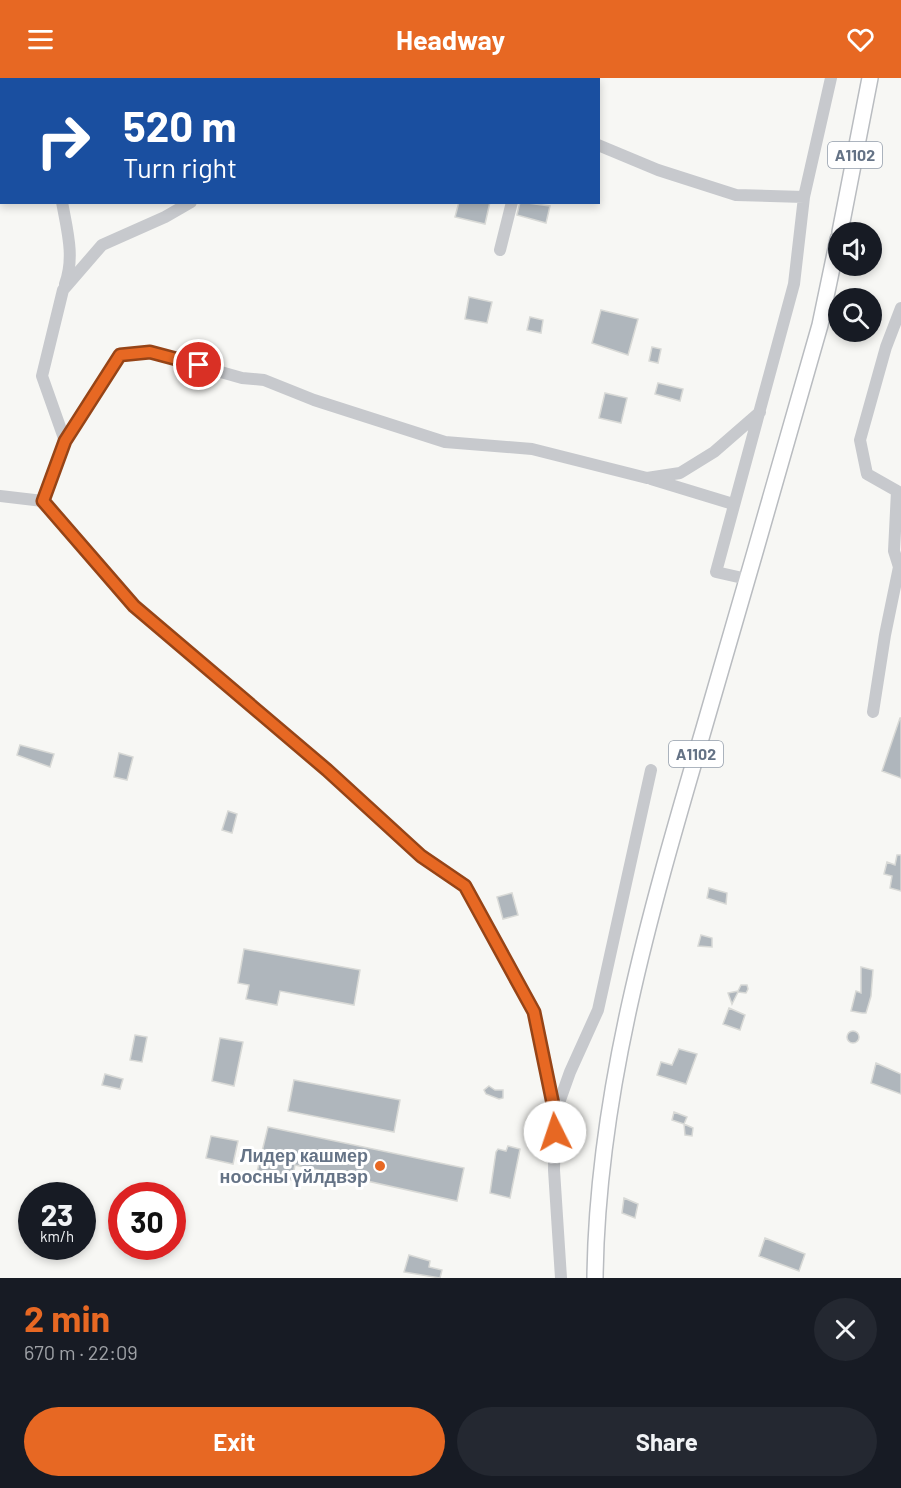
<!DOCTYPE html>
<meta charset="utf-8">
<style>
:root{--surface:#171b24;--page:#242831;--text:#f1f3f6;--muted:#9ea1a6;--accent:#e76823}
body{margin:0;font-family:Barlow,sans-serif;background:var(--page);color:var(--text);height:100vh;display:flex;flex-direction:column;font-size:22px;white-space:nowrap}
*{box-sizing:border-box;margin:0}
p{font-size:20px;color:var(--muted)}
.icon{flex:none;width:33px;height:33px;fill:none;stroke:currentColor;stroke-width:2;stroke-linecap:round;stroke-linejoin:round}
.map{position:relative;height:1200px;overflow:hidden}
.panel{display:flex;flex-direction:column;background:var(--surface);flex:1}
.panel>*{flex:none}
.guide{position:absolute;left:0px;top:0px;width:600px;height:126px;box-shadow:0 3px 9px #0003;background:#1a4fa0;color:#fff;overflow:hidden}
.tools{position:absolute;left:828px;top:144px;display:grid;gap:12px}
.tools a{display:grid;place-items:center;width:54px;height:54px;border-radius:50%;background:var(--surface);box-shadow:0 3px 9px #0003;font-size:30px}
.speed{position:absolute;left:18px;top:1104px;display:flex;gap:12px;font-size:30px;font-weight:700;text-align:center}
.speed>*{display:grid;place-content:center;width:78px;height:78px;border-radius:50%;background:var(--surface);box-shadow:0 3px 9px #0003;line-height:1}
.speed small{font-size:15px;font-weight:400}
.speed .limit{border:9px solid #d22;background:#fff;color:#111}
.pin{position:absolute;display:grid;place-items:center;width:51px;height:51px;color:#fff;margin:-26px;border:3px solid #fff;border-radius:50%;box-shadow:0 2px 6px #0007}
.me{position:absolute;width:66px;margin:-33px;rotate:356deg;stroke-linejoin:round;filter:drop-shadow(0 0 4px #0008)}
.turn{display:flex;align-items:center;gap:21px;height:126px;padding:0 24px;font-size:27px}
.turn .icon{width:78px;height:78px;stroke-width:2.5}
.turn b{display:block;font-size:42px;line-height:51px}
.round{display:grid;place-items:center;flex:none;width:63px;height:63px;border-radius:32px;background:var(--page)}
.summary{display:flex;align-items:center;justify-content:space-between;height:102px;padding:0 24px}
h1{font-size:36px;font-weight:700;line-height:45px;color:var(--accent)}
.button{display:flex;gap:12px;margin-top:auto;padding:12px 24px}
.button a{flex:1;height:69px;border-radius:36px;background:var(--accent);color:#fff;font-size:24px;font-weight:700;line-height:69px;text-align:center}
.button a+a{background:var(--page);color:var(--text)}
header{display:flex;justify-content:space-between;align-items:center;height:78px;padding:0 24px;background:var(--accent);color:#fff;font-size:27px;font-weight:700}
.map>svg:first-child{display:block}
.building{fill:#afb6bc;stroke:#d8d9d6;stroke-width:1.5}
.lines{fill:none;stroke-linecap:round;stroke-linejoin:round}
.major-casing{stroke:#b9bcc0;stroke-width:18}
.minor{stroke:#c7c9cd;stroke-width:12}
.major{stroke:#fff;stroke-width:15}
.route-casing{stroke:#964417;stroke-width:15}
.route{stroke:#e76823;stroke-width:10}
.poi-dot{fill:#e76823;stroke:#fff;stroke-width:2}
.labels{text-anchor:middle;stroke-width:6;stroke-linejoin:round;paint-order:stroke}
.shield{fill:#fff;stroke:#939daa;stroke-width:1.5}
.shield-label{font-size:16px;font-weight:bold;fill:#657386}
.poi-label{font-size:18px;font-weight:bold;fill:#657386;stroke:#fff;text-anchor:end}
</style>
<header><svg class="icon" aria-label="menu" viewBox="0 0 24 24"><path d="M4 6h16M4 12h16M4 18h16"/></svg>Headway<svg class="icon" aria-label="heart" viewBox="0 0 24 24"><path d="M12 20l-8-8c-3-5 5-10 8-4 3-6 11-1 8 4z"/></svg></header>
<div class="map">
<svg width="901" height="1200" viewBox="0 0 901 1200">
<rect width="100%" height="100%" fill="#f7f7f4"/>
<path class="building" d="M459 124H490L485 146 455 139Z
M520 124 550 128 546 145 517 137Z
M469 219 492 224 487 245 465 241Z
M601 232 638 241 628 277 592 265Z
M530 239 543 242 541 255 527 252Z
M652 269 661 271 658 285 649 283Z
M658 305 683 311 680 323 655 316Z
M605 315 627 320 621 345 599 340Z
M900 640H901V700L882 693Z
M20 667 54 676 50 689 17 677Z
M119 675 133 679 127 702 114 699Z
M228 733 237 736 232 755 222 752Z
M897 777H901V813L890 810 892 798 884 796 887 784 895 787Z
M709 810 727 815 726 826 707 820Z
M512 815 518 837 503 841 497 819Z
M701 857 712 860V869L698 868Z
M244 871 360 892 354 927 280 913 277 927 246 921 249 907 238 905Z
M861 889 873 892 871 918 866 935H862L851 933 856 913 861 915Z
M741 907H747L748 911 746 915 738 914 732 926 728 915 738 913Z
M729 930 745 937 740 952 723 946Z
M847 959a6 6 0 1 1 12 0a6 6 0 1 1-12 0Z
M135 957 147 959 142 984 130 982Z
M220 960 243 964 234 1008 212 1003Z
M679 971 697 976 686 1006 657 997 661 984 672 987Z
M876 985 901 996V1016L871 1005Z
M105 996 123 1001 120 1011 102 1007Z
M294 1002 400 1022 394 1054 288 1033Z
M489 1008 495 1012H503V1020L499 1021 486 1016 484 1012Z
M674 1034 687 1039 684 1046 693 1050 692 1058 685 1057 684 1046 672 1042Z
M268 1049 464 1090 457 1123 295 1087 292 1102 257 1094Z
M211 1058 238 1063 233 1086 206 1080Z
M508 1068 520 1071 510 1120 490 1115 496 1074 498 1071 506 1073Z
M624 1120 638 1126 635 1140 622 1135Z
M765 1160 805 1176 799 1193 759 1178Z
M409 1177 430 1183 429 1189 442 1192 440 1200 404 1194Z"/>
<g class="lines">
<g class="major-casing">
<path id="major" d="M840 154 870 0
M595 1200C597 1013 652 828 704 650 743 516 782 381 820 247L838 161"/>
</g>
<path class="minor" d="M7 0 8 2
M551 2V0
M570 2 572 0
M598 67 658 92 736 117 804 119
M62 124C67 152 75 179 65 206
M500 172 512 124
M65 363 42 298 63 212 102 167 165 139 191 124
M651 401 733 426
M0 418 43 423 134 528 327 692 421 778 465 808 534 934 555 1036
M43 423 65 363 120 277 150 274 242 300 264 302 314 322 445 364 532 371 647 400 680 395 714 374 760 334
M747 501 716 494 794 206 804 119 831 0
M873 634 885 557 899 489 894 473 897 413 867 396 860 362 886 269 901 230
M561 1200 554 1092 555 1036 570 994 598 932 651 692"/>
<use href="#major" class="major"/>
</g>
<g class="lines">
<g class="route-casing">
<path id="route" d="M199 287 150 274 120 277 65 363 43 423 134 528 327 692 421 778 465 808 534 934 555 1036V1054"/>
</g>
<use href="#route" class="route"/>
</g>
<circle class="poi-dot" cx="380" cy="1088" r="6"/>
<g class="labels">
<g class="shield">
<rect x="828" y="64" width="54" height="26" rx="4.5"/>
<rect x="669" y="663" width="54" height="26" rx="4.5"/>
</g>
<g class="shield-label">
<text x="855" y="83">A1102</text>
<text x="696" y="682">A1102</text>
</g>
<g class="poi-label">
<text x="368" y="1084">Лидер кашмер<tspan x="368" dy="21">ноосны үйлдвэр</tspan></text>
</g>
</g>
</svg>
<div class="tools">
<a><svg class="icon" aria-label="sound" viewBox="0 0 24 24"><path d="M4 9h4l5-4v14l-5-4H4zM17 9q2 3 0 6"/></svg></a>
<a><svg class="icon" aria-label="search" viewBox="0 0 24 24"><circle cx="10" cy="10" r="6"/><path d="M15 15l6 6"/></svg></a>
</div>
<div class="speed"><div>23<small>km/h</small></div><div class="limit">30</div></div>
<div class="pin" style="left:199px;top:287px;background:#d93025"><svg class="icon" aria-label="arrive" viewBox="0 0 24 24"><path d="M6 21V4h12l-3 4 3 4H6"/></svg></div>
<svg class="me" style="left:555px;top:1054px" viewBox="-20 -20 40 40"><circle r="19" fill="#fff"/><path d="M0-13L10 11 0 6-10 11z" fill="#e76823"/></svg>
<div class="guide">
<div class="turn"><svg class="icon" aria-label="right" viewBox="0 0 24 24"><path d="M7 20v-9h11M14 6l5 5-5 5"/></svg><div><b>520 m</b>Turn right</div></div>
</div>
</div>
<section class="panel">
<div class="summary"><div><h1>2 min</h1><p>670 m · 22:09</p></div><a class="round"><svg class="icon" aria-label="close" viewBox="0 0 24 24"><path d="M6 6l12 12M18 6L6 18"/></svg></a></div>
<div class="button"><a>Exit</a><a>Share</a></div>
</section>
